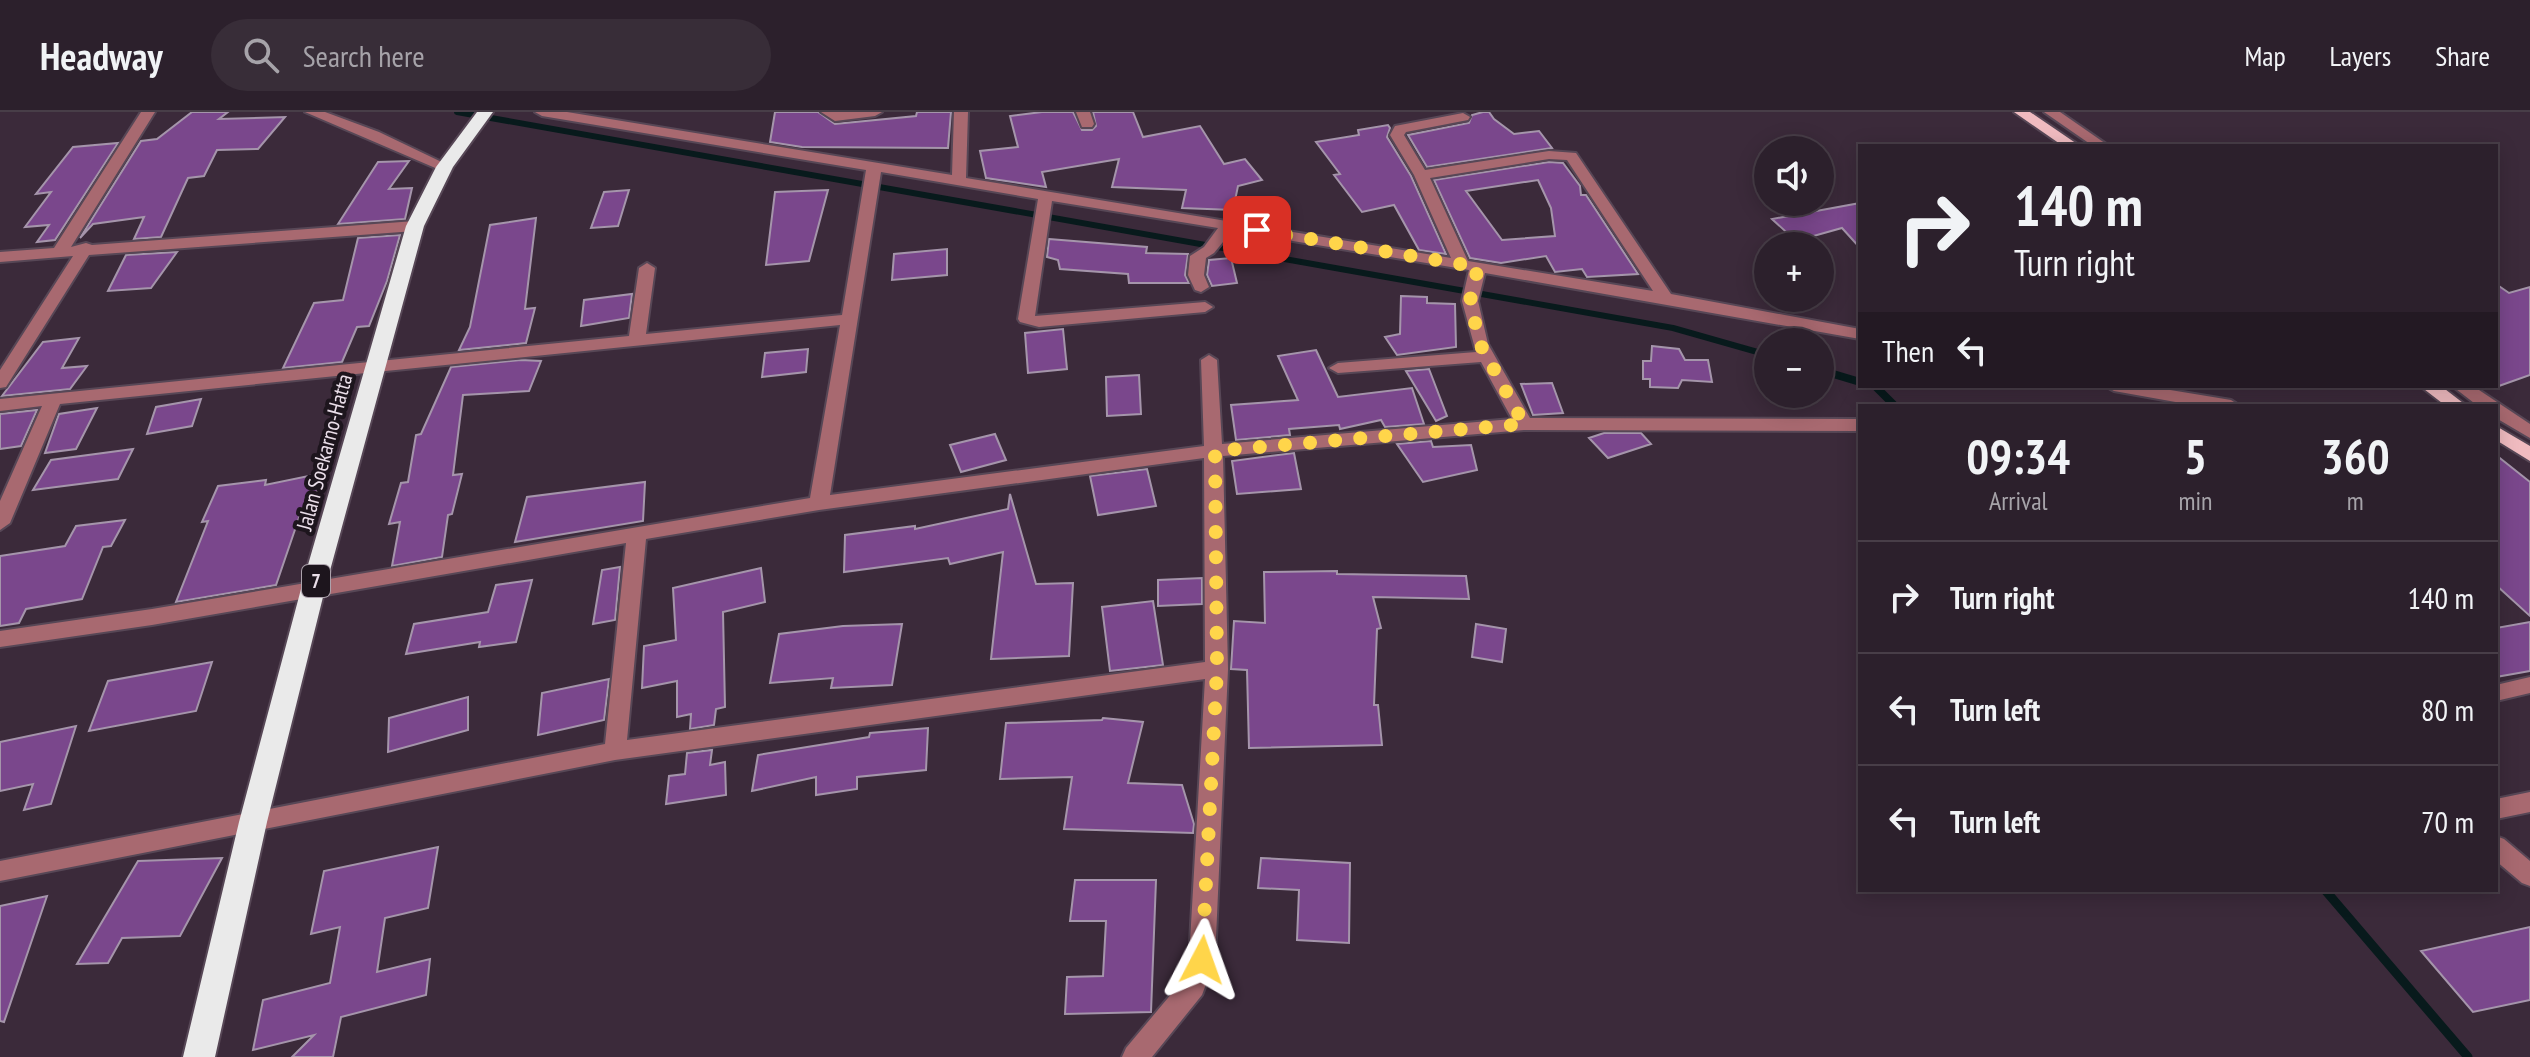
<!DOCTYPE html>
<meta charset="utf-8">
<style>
:root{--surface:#2c202c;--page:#382d38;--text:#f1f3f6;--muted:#a6a3a9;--line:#483e48}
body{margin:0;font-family:"PT Sans Narrow",sans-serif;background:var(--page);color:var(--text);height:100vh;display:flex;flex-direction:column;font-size:30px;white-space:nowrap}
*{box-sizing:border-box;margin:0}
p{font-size:26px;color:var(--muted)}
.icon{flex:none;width:44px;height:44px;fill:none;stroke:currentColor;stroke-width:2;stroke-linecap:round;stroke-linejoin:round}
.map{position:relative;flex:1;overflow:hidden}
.drawer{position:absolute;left:1858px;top:292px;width:640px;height:488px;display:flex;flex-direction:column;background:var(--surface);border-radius:0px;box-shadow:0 4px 20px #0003,0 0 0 2px var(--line)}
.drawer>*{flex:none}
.top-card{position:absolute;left:1858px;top:32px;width:640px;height:244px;border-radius:0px;box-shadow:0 4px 20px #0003,0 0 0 2px var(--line);background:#2c202c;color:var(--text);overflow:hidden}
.buttons{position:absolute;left:1754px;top:24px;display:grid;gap:16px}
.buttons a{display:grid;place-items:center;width:80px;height:80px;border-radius:50%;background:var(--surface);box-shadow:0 4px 20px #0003,0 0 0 2px var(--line);font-size:40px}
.pin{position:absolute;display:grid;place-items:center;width:68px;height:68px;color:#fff;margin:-34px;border-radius:16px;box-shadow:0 4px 12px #0006}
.me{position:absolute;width:88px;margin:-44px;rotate:4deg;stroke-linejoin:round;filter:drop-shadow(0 0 6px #0008)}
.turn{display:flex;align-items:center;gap:28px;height:168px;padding:0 24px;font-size:36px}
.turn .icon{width:104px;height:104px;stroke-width:2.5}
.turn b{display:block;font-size:56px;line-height:68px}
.then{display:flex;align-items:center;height:76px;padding:0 24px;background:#0003;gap:16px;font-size:30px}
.eta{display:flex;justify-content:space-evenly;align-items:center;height:136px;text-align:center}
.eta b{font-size:48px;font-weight:700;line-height:56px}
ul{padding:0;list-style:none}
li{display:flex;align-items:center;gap:24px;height:112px;padding:0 24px;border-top:2px solid var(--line)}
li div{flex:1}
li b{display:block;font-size:30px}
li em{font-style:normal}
header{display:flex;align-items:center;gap:48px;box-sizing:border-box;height:112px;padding:0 40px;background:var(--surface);border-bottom:2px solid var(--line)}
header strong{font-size:38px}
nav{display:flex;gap:44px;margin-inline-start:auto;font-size:28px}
.search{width:560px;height:72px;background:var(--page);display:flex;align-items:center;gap:20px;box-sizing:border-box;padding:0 28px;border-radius:44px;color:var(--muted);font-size:30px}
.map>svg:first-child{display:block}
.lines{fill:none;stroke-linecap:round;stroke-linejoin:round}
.stream-far2{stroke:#081a1c;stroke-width:6}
.stream-far1{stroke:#081a1c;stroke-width:8}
.stream{stroke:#081a1c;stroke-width:9}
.building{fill:#7a478c;stroke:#a595ab;stroke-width:2;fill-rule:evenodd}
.minor-casing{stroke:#574756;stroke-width:4}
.major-casing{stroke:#574756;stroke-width:4}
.highway-casing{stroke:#574756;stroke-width:4}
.minor{fill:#a86970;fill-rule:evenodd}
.major{fill:#f0bbc0;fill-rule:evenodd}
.highway{fill:#eaeaea;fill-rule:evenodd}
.route{stroke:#ffd54a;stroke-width:14;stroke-dasharray:0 25.2}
.labels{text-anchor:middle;stroke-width:8;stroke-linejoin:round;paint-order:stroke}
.shield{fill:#1d151d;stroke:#aca2ac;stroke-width:2}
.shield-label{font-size:20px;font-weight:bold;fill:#eadee9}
.street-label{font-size:22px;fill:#eadee9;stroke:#1d151d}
</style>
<header>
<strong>Headway</strong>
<div class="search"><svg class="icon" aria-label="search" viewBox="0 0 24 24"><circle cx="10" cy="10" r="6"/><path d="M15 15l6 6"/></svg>Search here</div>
<nav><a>Map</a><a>Layers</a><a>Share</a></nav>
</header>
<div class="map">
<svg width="2530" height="945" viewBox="0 0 2530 945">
<rect width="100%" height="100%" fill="#3b2a3a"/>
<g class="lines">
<path class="stream-far2" d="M457 0 1673 216 1768 243"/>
<path class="stream-far1" d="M1820 258 1860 270
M1875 274 1895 294"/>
<path class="stream" d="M2325 778 2468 945"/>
</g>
<path class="building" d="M192 0H228L219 7 285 5 258 37 217 38 204 64 188 66 161 125 134 127 144 105 93 112 80 126 141 29 157 27Z
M775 0H818L835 12 916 4 917 0H951L948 36 802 35 770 30Z
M1042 0H1073L1082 18H1092L1096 14 1093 0H1133L1143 25 1200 14 1224 52 1245 47 1262 68 1238 74 1233 98 1182 96 1186 78 1112 75 1119 47 1042 60 1046 75 986 66 980 39 1018 35 1010 4Z
M1483 0H1489L1494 7 1514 22 1539 19 1552 36 1427 55 1408 23 1469 11 1472 3Z
M1388 13 1390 16 1387 25 1411 64 1446 142 1419 138 1394 93 1362 100 1334 63 1340 62 1316 30 1359 23 1358 18Z
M118 31 55 128 37 130 49 113 25 115 51 80 36 82 73 35Z
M409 49 389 77 412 76 405 107 338 112 378 50Z
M1549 50 1563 51 1580 74 1581 83H1586L1638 162 1587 165 1582 157 1555 160 1546 144 1501 151 1470 146 1434 68ZM1538 68 1551 96 1555 124 1502 128 1466 79Z
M629 78 618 114 591 116 604 80Z
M828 78 809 149 766 153 775 80Z
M1860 91V136L1842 116 1796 129 1772 107Z
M536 106 525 197 535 196 526 231 459 238 470 215 490 113Z
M400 123 387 169 369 214 357 215 342 250 283 256 314 191 343 188 358 126Z
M1049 127 1147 135 1146 141 1188 142 1185 163 1189 171H1129L1128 162 1060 157 1058 148 1047 145Z
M947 137V163L892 168 894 142Z
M177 140 151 176 108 179 126 143Z
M1231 146 1237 171 1212 174 1207 163 1209 148Z
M2496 172 2509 181 2530 175V263L2496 275Z
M632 182 629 206 581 214 584 188Z
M1401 184 1427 185V191L1455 192 1456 235 1397 243 1385 225 1400 222Z
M1063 217 1067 257 1028 261 1025 221Z
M79 226 62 256 87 254 70 277 2 284 43 230Z
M1652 234 1679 237 1685 248H1708L1712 270 1682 268 1678 276 1650 275V267H1643V249H1651Z
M808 237 806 260 762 265 765 241Z
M1316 238 1338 285 1412 276 1424 312 1385 315 1381 308 1340 317 1339 313 1289 317 1290 323 1236 328 1231 293 1298 288 1278 244Z
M521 248 541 249 529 279 463 283 453 363 462 362 452 402 448 403 442 445 392 454 400 410 389 412 401 371 408 370 416 323 421 322 451 255Z
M1429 257 1447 304 1436 309 1406 259Z
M1139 263 1141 302 1107 304 1106 265Z
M1552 271 1563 301 1533 303 1521 272Z
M201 287 192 314 147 322 156 295Z
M97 296 76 337 45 341 59 302Z
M37 298 21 334 0 337V302Z
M1604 321H1641L1651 332 1608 346 1589 326Z
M995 322 1006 348 961 360 950 333Z
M1431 329 1433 335 1471 333 1477 358 1423 370 1397 332Z
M133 337 118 367 33 378 51 348Z
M1294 341 1301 377 1237 382 1232 349Z
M2496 343 2530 370V504L2496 473Z
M1147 357 1156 394 1098 403 1090 364Z
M323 361 311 398 301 400 276 473 176 490 208 409 202 410 218 374 266 368 265 373Z
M645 370 643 409 515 430 527 385Z
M1010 382 1036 472 1073 471 1069 544 991 547 1003 440 950 452 948 446 844 460 845 423 915 414V417L1008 397Z
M125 408 111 434 103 435 82 487 26 497 19 511 0 514V444L65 434 76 414Z
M620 455 615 508 593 512 602 458Z
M761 456 765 490 723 500 725 595 716 597 714 613 690 617 691 602 677 605V569L642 576 644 534 676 528 673 476Z
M1337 459V462L1466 464 1469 487 1373 485 1381 516 1377 517 1374 593H1378L1382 633 1249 636 1247 558 1231 557 1234 509 1265 511 1264 460Z
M1202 466V492L1158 494V468Z
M532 468 516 530 479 535 480 530 406 542 414 512 488 500 496 473Z
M1153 489 1163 553 1110 559 1102 495Z
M2530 510V559L2496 565V516Z
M902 512 892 573 831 576 833 566 770 571 779 522 843 514Z
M1476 512 1506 517 1502 550 1472 545Z
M212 550 196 599 89 619 108 569Z
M609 567 604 608 538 623 542 581Z
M468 585V618L388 640 389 606Z
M1103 606 1143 610 1128 671 1182 673 1194 712 1193 721 1064 717 1072 665 1000 667 1006 611 1102 608Z
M76 614 51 692 24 698 33 672 0 679V630Z
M928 616 926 658 857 665V677L816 683V665L752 679 758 643 869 625 870 621Z
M712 638 710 653 725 650 726 683 666 692 669 664 685 662 687 641Z
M438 735 428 796 385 806 377 860 430 847 426 883 341 905 333 945H292L314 923 253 938 263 888 330 871 340 815 311 822 324 759Z
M222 746 180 824 122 826 108 851 77 852 138 749Z
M1261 746 1350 751 1349 831 1297 828 1299 778 1258 776Z
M1075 768H1156L1151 900 1065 902 1067 865 1103 864 1106 809H1070Z
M47 784 4 910 0 909V794Z
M2530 815V888L2473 900 2421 839Z"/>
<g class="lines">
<g class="minor-casing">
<path id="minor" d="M141 0H155L71 135 86 131 92 133 415 109 423 114 415 119 89 143 6 275 0 276V258L73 144 0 150V140L54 136Z
M305 0H325L379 20 452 55 450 58H440Z
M535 0H567L952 63 954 0H968L966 66 1451 146 1414 63 1390 23 1395 14 1463 1 1470 5 1468 8 1406 20 1404 23 1425 58 1549 39 1576 41 1671 182 1860 217V227L1485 161 1478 189 1488 232 1530 306 1860 307V319L1524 318 1223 344 1228 557 1215 848 1202 883 1152 945H1122L1126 936 1183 868 1189 848 1205 567 615 648 0 769V749L605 632 626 431 152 513 0 535V519L152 497 810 386 840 213 60 292 10 411 0 418V389L42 294 0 299V287L629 224 639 156 647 151 655 156 646 222 842 203 866 58 542 4ZM1549 47 1567 48 1653 179 1468 149 1430 66ZM881 60 1038 87 1018 207 1020 210 1039 215 1205 200 1213 195 1205 190 1035 204 1052 89 1218 116 1204 135 1190 144 1188 163 1195 178 1201 180 1209 175 1204 163 1206 146 1214 141 1232 119 1469 158 1462 189 1476 240 1338 251 1329 256 1338 261 1481 250 1512 307 1222 332 1217 248 1209 243 1201 248 1204 334 830 383ZM1204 346 1205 550 627 628 646 427 819 398Z
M821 0H882L875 4 835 9Z
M1076 0H1090L1094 12 1092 15H1082Z
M2044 0H2060L2109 34H2093Z
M2105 274H2146L2231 288 2240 294H2198L2114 279Z
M2452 274H2473L2530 312V326L2496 306V294H2478Z
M2530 565V581L2496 589V573Z
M2530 680V700L2496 707V687Z
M2496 724 2504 727 2530 749V774L2522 771 2496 749Z"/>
</g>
<g class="major-casing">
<path id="major" d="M2014 0H2030L2080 34H2063Z
M2420 274H2441L2467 294H2446Z
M2496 314 2530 334V349L2496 328Z"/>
</g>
<g class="highway-casing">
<path id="highway" d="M477 0H493L453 55 424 114 325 477 267 710 215 945H183L239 710 301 477 406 114 436 55Z"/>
</g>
<use href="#minor" class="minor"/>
<use href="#major" class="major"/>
<use href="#highway" class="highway"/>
</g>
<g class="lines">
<path class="route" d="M1202 848 1217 557 1215 339 1524 312 1480 232 1470 189 1478 155 1257 118"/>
</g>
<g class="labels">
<rect class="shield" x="302" y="453" width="28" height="32" rx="6"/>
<g class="shield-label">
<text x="316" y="476">7</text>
</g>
<g class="street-label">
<text transform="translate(324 340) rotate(-75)" y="8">Jalan Soekarno-Hatta</text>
</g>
</g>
</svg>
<div class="buttons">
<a><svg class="icon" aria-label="sound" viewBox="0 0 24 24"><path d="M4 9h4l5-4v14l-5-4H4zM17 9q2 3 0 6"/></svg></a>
<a>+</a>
<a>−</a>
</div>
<div class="pin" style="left:1257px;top:118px;background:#d93025"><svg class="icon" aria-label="arrive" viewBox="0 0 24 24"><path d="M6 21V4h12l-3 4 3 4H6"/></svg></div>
<svg class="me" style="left:1202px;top:848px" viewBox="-20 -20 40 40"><path d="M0-17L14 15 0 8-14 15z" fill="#ffd54a" stroke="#fff" stroke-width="4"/></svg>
<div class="top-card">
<div class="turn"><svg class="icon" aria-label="right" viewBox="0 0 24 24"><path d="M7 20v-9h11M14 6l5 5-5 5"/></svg><div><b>140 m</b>Turn right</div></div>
<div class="then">Then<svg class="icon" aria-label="left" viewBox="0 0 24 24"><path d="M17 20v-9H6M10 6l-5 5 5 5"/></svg></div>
</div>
<section class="drawer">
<div class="eta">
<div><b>09:34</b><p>Arrival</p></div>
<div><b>5</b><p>min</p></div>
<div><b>360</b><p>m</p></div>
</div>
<ul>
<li><svg class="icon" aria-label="right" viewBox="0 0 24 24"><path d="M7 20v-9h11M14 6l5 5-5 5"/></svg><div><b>Turn right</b></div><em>140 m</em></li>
<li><svg class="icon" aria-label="left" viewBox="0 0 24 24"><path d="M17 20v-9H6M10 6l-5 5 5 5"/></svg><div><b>Turn left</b></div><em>80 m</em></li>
<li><svg class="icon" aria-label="left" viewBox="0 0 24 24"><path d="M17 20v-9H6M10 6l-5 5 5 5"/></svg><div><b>Turn left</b></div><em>70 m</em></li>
</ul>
</section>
</div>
